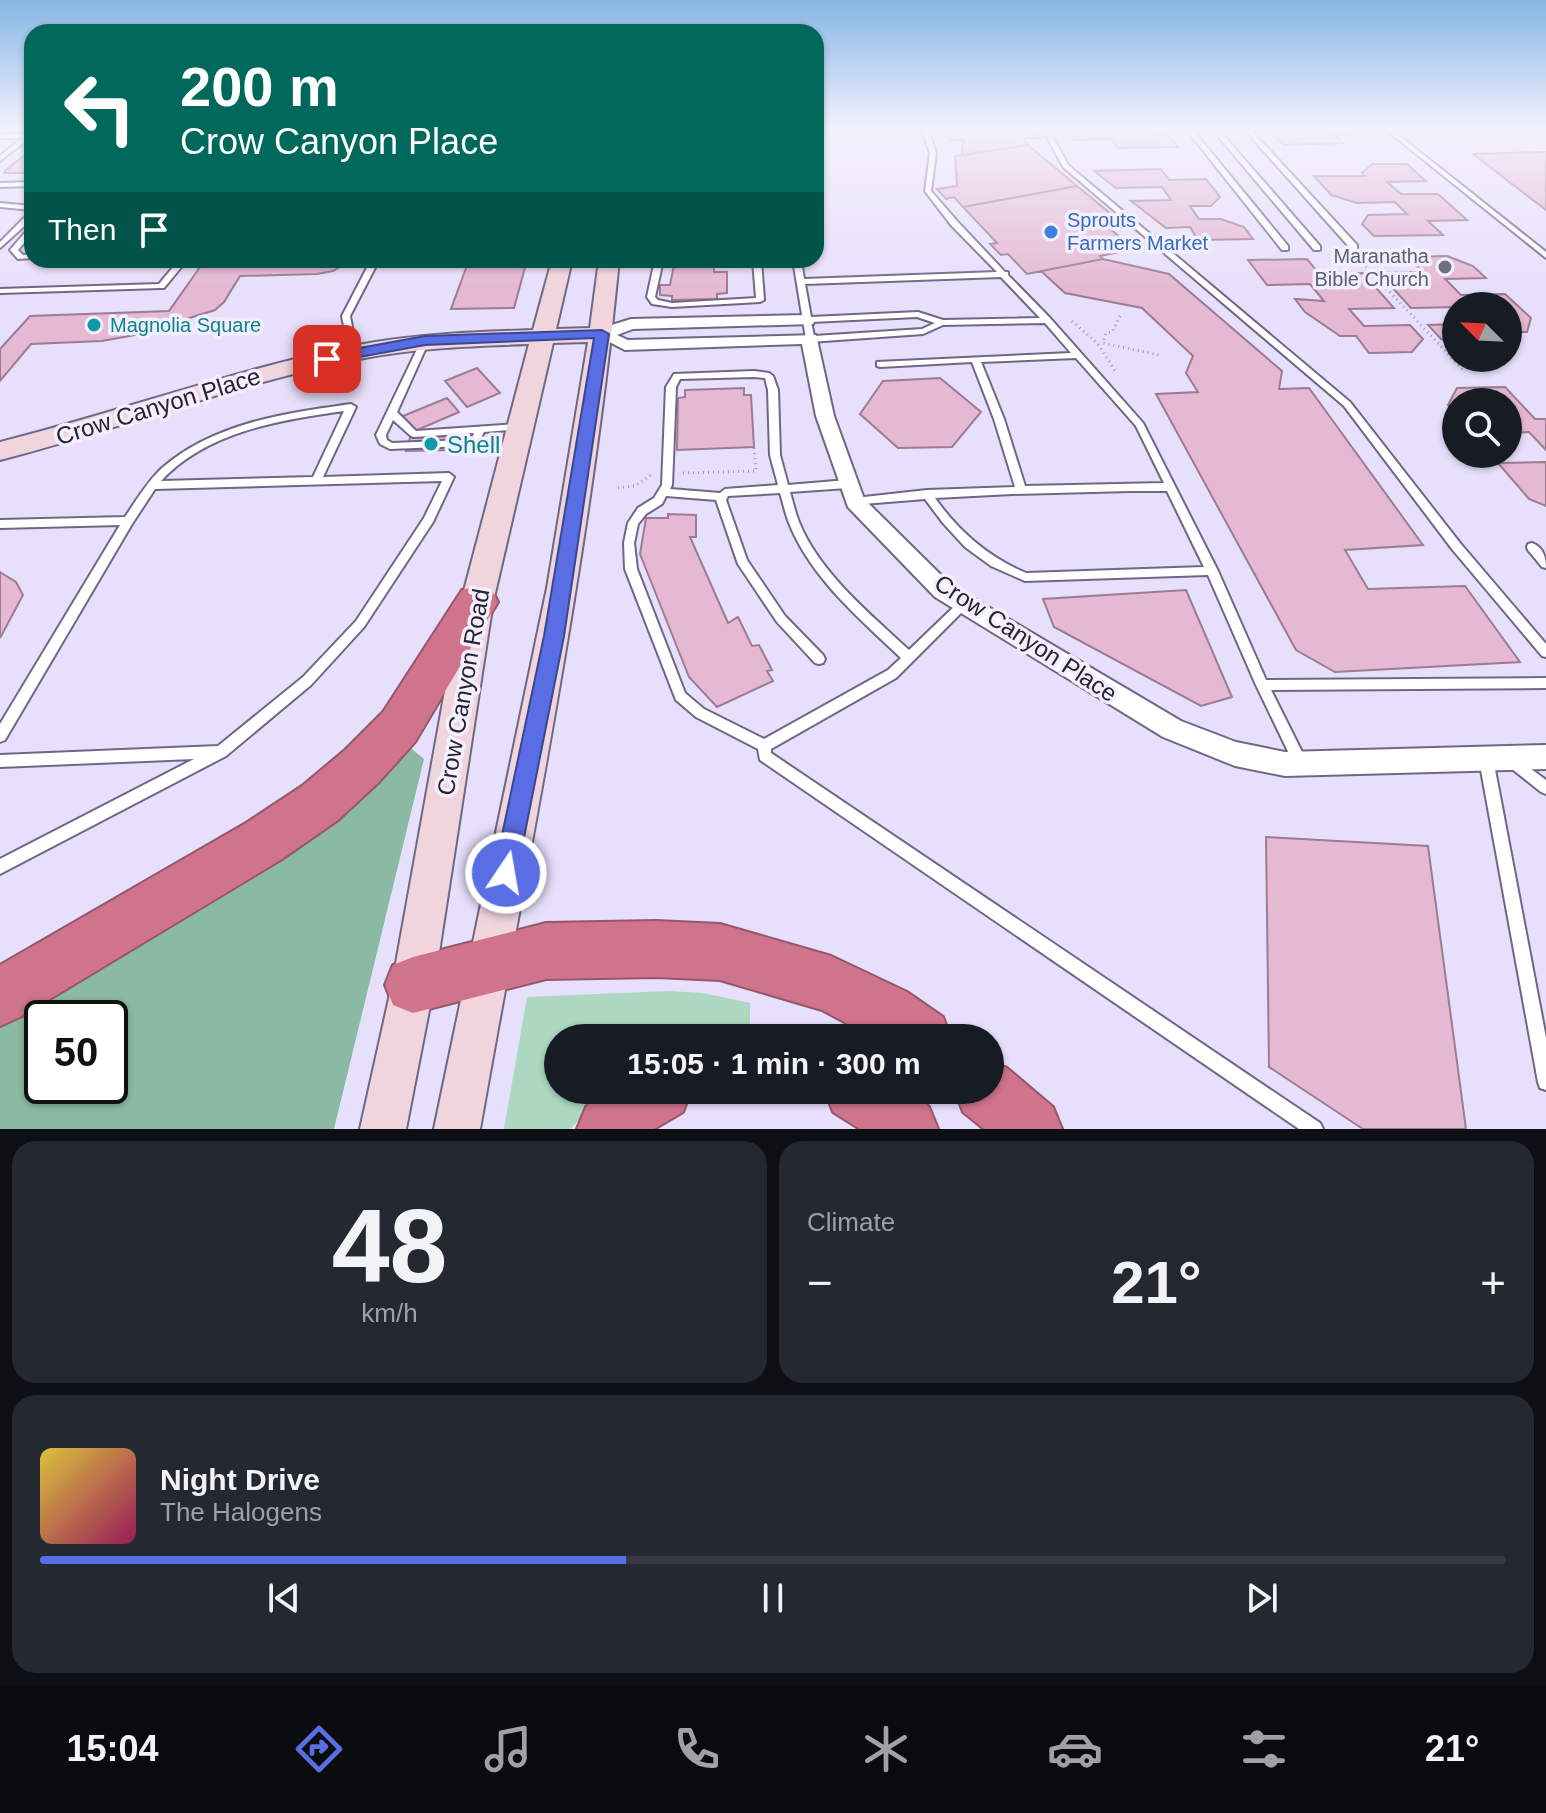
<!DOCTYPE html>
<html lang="en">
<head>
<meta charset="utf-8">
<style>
	:root { --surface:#171b24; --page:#242831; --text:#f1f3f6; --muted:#9ea1a6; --line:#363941; --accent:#596de4 }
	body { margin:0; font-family:Arial,sans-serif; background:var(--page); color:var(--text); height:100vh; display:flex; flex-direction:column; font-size:30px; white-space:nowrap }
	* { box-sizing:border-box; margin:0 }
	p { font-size:26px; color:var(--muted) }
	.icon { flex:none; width:44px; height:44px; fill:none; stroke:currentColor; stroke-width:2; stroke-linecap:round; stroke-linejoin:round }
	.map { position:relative; height:1129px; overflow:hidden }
	.panel { display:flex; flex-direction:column; gap:12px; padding:12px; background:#0d0f14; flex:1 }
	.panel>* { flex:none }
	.banner { position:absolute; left:24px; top:24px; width:800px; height:244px; border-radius:24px; box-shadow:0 2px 6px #0004; background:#00695c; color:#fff; overflow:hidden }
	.needle { width:52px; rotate:294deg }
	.fabs { position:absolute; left:1442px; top:292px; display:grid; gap:16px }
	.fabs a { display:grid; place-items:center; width:80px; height:80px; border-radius:50%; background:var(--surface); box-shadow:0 2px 6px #0004; font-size:40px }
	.speed { position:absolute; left:24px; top:1000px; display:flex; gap:16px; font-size:40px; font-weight:700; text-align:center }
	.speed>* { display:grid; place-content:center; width:104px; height:104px; border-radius:50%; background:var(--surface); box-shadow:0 2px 6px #0004; line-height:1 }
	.speed .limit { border:4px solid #111; border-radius:12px; background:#fff; color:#111 }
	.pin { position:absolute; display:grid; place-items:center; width:68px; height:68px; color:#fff; margin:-34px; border-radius:16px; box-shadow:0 4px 12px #0006 }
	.me { position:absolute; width:88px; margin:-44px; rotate:12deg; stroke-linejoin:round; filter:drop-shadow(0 0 6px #0008) }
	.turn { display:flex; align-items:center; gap:28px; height:168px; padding:0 24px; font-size:36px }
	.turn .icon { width:104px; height:104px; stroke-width:2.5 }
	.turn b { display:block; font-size:56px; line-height:68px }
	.then { display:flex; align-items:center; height:76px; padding:0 24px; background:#0003; gap:16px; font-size:30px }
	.big { font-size:60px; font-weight:700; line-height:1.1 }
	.panel .widget { flex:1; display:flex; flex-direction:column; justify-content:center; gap:12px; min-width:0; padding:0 28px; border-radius:24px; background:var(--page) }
	.panel .dial { align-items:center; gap:0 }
	.dial b { font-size:104px; line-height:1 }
	.song { display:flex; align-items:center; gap:24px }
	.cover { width:96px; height:96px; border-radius:12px; background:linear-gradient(135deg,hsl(50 70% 55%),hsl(330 70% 35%)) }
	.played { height:8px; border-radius:4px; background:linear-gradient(90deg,var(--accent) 40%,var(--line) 40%) }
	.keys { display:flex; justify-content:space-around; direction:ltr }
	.heat { display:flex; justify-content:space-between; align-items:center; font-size:44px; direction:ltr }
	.panel .tiles { flex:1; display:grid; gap:12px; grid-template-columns:1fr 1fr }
	.widget:last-child { grid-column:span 2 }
	.trip { position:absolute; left:544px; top:1024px; width:460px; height:80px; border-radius:40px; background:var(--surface); box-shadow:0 2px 6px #0004; font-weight:700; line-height:80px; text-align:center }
	.tab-bar { display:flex; height:128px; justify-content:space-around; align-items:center; background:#090b0e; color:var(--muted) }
	.tab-bar .icon { width:56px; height:56px }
	.tab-bar .active { color:var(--accent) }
	.tab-bar b { font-size:36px; color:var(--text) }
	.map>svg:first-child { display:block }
</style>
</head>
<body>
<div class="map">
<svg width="1546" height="1129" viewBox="0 0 1546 1129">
	<rect width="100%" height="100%" fill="#e7e0fc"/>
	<path fill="#acd7c1" d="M669,991L703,993L750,1003V1033L725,1038H558V1090H610L570,1129H504L527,997Z"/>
	<path fill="#8abaa3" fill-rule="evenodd" d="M402,741L424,759L334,1129H0V1022ZM42,1018H110V1086H42Z"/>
	<path fill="#e5b9d4" stroke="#9c7c90" stroke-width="2" d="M946,129H1035L1040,138H1024L1028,145L962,155L963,140H950Z
		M1068,129L1153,132L1172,139L1178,147L1118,148L1112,139L1074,140Z
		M1281,129H1368L1374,133L1333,134L1343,143L1284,145L1275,136Z
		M1028,145L1077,186L963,207L954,197L946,199L937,189L957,186L955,156Z
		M32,149V173H4L6,170Z
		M1546,152V210L1473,154Z
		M1372,164H1407L1426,181L1387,182L1401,194H1438L1467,220L1428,221L1443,235L1374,236L1362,224L1368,215L1407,214L1395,202L1357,203L1331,195L1314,176H1365L1362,173Z
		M1161,169L1169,180L1206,179L1220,197L1211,206H1190L1199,219H1221L1244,227L1253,239L1198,240L1190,227L1166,228L1131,201L1171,200L1162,187L1116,188L1094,171Z
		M1077,186L1116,218L1101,221L1134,249L1100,256L1103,259L1027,274L1008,254L1001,255L990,244L997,243L963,207Z
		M1447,256L1473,266L1486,278L1445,279L1461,295L1505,294L1531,318L1527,332H1508V306L1411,308L1379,273L1423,272L1408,257Z
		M1103,259L1169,274L1282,371L1279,389L1309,388L1423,545L1345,550L1368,589L1465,586L1520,662L1335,672L1296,650L1156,394L1198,392L1186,373L1193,356L1142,308L1065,293L1041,271Z
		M1307,259L1320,275L1363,273L1394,308L1349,309L1364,326L1410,325L1423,339L1412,352L1369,353L1356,336H1340L1305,312L1295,299L1324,301L1310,284L1267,285L1248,260Z
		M205,260H351L333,271L317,274L240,276L224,302L215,310L135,335L102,341L31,344L0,381V349L30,316L169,311Z
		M469,260H527L514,308L451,309Z
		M714,264V272H727V293L717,294V299L672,300V296L660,295V285H670L674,265Z
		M1456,324V344L1441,339L1428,325Z
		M477,368L500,393L467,407L445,381Z
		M940,378L981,412L952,447L898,448L860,414L883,381Z
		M1505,387L1535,419H1546V450L1529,432L1508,433V402H1456V414L1448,405L1457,388Z
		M744,388V395H751L754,447L677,450L678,398L685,397V390Z
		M447,398L459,412L415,431L403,416Z
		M456,436L452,450L406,451L410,438Z
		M1546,462V506L1529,499L1498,463Z
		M668,514L696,515V537H690L728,623L738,617L752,646L759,645L772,670L767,671L773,681L717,707L689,677L640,554L646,518H668Z
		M0,572L16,582L23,595L0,638Z
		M1186,590L1232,697L1201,706L1054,627L1043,599Z
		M1266,837L1428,846L1466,1129H1363L1269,1067Z"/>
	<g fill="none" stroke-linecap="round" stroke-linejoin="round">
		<defs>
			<path id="lane" d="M922,129H928L936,153L931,191L957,221L1005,272H1008V275L1050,318L1143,423L1218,571L1266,680L1546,678V688L1271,690L1308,764L1306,768L1301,770L1296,768L1256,685L1208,575L1025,581L991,566L965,547L943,523L925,499L851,505L850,502L855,498L927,490L1015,487L994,419L972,362L880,367L877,366V362L1071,353L1045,323L943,325L923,334L810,342L806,339L793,260H801L804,279L997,272L951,225L925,191L930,153ZM1001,277L1040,318L943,320L918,312L811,317L805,284ZM917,317L935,323L922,329L814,336L811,322ZM1076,358L1136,426L1164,483L1025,486L1004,419L981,362ZM1130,491H1167L1204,567L1026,573C988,557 959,532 935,498L1012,494Z
				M1043,129H1049L1068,165L1350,402L1460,543L1546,644V657L1542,656L1452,549L1344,406L1063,167Z
				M1186,129H1192L1288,246V250H1282Z
				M1212,129H1218L1320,246V250H1314Z
				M1244,129H1250L1357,245V249H1351Z
				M1385,129H1391L1546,252V258Z
				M32,131V136L0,161V156L22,138H0V134H27Z
				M32,182V186L0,187V183Z
				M0,203L32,206V210L0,207Z
				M29,213H32V219L0,248V242Z
				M29,228H32V234L18,250L23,255L32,254V258L18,259L10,250Z
				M179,260H187L164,288H161L0,293V289L159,284Z
				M371,260H379L350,316L357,353L353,356L349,353L342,316Z
				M655,260H663L655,297L658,300L672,303L756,298L753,260H761L764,300L760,302L672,307L652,304L647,297Z
				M425,338L429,341L397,412L416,431L519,424L524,427L522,429L484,432L480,440L466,446L390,449L380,444L376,435L421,341ZM393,420L411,436L414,437L474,433L473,436L465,440L392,443L387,440L386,435Z
				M754,371L769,373L773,376L778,390L780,455L788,485L847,480L852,484L847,488L790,492C793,502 795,512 799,522C819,572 870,614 909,650L960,601H968L970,604L896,678L771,749V753L1320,1123L1323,1129H1299L760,760L758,749L696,717L676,700L625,569L624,543L628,523L638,508L654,498L662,485L666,387L674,374ZM754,377L765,378L768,390L770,455L778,485L725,489L720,493L670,489L672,485L676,387L680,379ZM780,493C783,502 785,513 789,523C811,578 859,618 901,658L888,670L764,739L704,709L685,693L637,569L634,543L638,524L646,514L662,504L666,496L716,500L738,564L777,622L815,663L819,664L823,663L825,659L823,655L785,616L747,560L726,500L728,496Z
				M351,404L356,407L323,477L449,473L454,477L433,522L364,627L311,685L226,756L0,874V859L194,759L0,767V755L218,746L303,677L356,621L424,518L442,481L155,489L132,524L5,740L0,742V724L120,525L0,528V520L125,517C136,501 147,482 162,468C214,423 285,413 351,404ZM344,411L313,477L161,481C207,431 281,420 344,411Z
				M1532,543C1543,547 1546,557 1546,568L1542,567L1528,550L1527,547L1528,544Z
				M1486,753L1491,755L1493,759L1546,1038V1090L1540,1088L1538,1082L1479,759L1481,755Z
				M1512,755L1546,780V794L1541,792L1507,765L1505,761L1507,757Z"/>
			<path id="street" d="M807,315L815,320L813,324L633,329L617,335L628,340L816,335L834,416L864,499L951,585L1181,721L1236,742L1285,752L1546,745V769L1285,776L1235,766L1163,737L935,597L848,507L816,416L802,344L625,350L594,334L596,330L631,319Z"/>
			<path id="secondary" d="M0,129H9L0,135Z
				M552,260H572L556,329L590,328L599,260H619C591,551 531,840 480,1129H434L547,588L588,342L553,343L493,602L434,985L406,1129H360L392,985L461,602L529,344C472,346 415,348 359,359C237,383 120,429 0,460V442C120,412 236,369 358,345C415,334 474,332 533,330Z"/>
			<path id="highway" d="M477,586L492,590L498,602L415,742L379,782L338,820L282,859L20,1017L0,1026V965L246,823L302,786L345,750L383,712L462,590Z
				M656,921L720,924L831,956L907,992L943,1017L951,1038H874L822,1010L720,980L656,977L546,979L413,1013L393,1005L385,985L393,965L413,957L546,923Z
				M990,1062L1007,1068L1053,1107L1062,1129H984L963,1112L955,1090H990Z
				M603,1090H691L683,1112L654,1129H577L586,1107Z
				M825,1090H911L929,1107L938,1129H860L833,1112Z"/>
		</defs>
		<use href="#lane" stroke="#706785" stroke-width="4"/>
		<use href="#street" stroke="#706785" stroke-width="4"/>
		<use href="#secondary" stroke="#706785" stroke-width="4"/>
		<use href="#highway" stroke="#95576c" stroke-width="4"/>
		<path stroke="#9e99af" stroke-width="3" stroke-dasharray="1 4" stroke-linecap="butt" d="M1359,259L1464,371
			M1120,316L1112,332L1106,333L1103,343L1159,355
			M1072,321L1098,344L1115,371
			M683,473L756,471L754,448
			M618,488L635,486L651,475"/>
		<use href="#lane" fill="#fff" fill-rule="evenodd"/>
		<use href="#street" fill="#fff" fill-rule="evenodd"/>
		<use href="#secondary" fill="#f1d5dc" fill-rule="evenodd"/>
		<use href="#highway" fill="#d0738c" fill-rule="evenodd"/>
	</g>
	<linearGradient id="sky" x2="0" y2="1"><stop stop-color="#86b6e2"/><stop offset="0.45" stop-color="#f4f1fe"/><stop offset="1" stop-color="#f4f1fe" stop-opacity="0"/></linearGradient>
	<rect width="1546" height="287" fill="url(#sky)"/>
	<path fill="#596de4" stroke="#3a4794" stroke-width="2" d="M602,330L609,334L564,636L517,873L514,881L506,885L497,881L494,873L544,636L594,338L425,345L327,363L320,359L327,354L425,336Z"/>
	<circle fill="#3f7fe0" stroke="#f3effe" stroke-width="3" cx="1051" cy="232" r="8"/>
	<circle fill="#6b7280" stroke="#f3effe" stroke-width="3" cx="1445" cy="267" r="8"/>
	<g fill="#0f9aa8" stroke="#f3effe" stroke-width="3">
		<circle cx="94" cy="325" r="8"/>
		<circle cx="431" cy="444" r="8"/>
	</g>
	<g text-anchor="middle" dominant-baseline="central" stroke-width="7" stroke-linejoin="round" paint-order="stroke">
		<g font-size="20" fill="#366cbe" stroke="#f3effe" text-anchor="start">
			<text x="1067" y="220">Sprouts<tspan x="1067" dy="23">Farmers Market</tspan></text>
		</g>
		<g font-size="20" fill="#5b616d" stroke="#f3effe" text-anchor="end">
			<text x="1429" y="256">Maranatha<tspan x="1429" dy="23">Bible Church</tspan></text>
		</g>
		<g font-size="20" fill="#0d838f" stroke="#f3effe" text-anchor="start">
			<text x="110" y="325">Magnolia Square</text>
		</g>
		<g font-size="24" fill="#272330" stroke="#f3effe">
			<text transform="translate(158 406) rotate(-17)">Crow Canyon Place</text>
			<text transform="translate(1026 638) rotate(33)">Crow Canyon Place</text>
			<text transform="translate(463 692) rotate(-80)">Crow Canyon Road</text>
		</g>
		<g font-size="24" fill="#0d838f" stroke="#f3effe" text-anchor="start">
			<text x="447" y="444">Shell</text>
		</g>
	</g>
</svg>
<div class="fabs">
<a><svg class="needle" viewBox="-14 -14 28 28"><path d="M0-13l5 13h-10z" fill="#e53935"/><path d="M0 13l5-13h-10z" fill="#9ea1a6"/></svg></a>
<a><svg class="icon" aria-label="search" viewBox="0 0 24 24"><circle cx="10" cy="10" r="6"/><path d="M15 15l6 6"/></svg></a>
</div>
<div class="speed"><div class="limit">50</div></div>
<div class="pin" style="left:327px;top:359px;background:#d93025"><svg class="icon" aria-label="arrive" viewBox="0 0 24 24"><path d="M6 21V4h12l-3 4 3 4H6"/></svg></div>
<svg class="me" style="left:506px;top:873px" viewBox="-20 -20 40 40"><circle r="17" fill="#596de4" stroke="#fff" stroke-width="3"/><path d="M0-11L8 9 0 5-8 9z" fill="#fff"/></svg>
<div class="trip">15:05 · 1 min · 300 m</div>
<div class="banner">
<div class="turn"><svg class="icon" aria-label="left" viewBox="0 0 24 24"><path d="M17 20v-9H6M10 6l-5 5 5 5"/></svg><div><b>200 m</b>Crow Canyon Place</div></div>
<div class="then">Then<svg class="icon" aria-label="arrive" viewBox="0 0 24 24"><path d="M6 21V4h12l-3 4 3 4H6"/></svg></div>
</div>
</div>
<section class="panel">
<div class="tiles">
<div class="widget dial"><b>48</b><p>km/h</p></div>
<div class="widget"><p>Climate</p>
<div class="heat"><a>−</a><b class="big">21°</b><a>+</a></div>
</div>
<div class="widget">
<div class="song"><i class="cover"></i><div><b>Night Drive</b><p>The Halogens</p></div></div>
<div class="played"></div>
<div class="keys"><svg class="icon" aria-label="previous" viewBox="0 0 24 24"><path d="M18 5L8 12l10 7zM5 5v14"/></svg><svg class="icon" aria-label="pause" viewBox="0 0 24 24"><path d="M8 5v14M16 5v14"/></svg><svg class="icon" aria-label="next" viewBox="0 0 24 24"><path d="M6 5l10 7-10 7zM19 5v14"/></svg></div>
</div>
</div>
</section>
<nav class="tab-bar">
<b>15:04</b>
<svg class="icon active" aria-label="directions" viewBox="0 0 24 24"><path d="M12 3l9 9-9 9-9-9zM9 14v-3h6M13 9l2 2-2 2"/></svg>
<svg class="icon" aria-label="music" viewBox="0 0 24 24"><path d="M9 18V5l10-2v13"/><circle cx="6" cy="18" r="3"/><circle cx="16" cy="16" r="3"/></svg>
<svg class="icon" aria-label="phone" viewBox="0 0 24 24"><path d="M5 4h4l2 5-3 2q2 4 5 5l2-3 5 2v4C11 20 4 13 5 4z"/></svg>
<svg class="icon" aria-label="climate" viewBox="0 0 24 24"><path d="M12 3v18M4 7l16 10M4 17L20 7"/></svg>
<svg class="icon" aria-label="car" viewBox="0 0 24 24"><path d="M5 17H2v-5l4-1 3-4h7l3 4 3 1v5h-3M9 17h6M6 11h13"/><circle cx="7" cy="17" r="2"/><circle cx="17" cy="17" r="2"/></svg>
<svg class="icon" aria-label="filters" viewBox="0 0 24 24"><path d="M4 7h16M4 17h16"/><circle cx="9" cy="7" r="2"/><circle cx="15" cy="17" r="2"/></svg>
<b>21°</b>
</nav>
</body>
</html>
